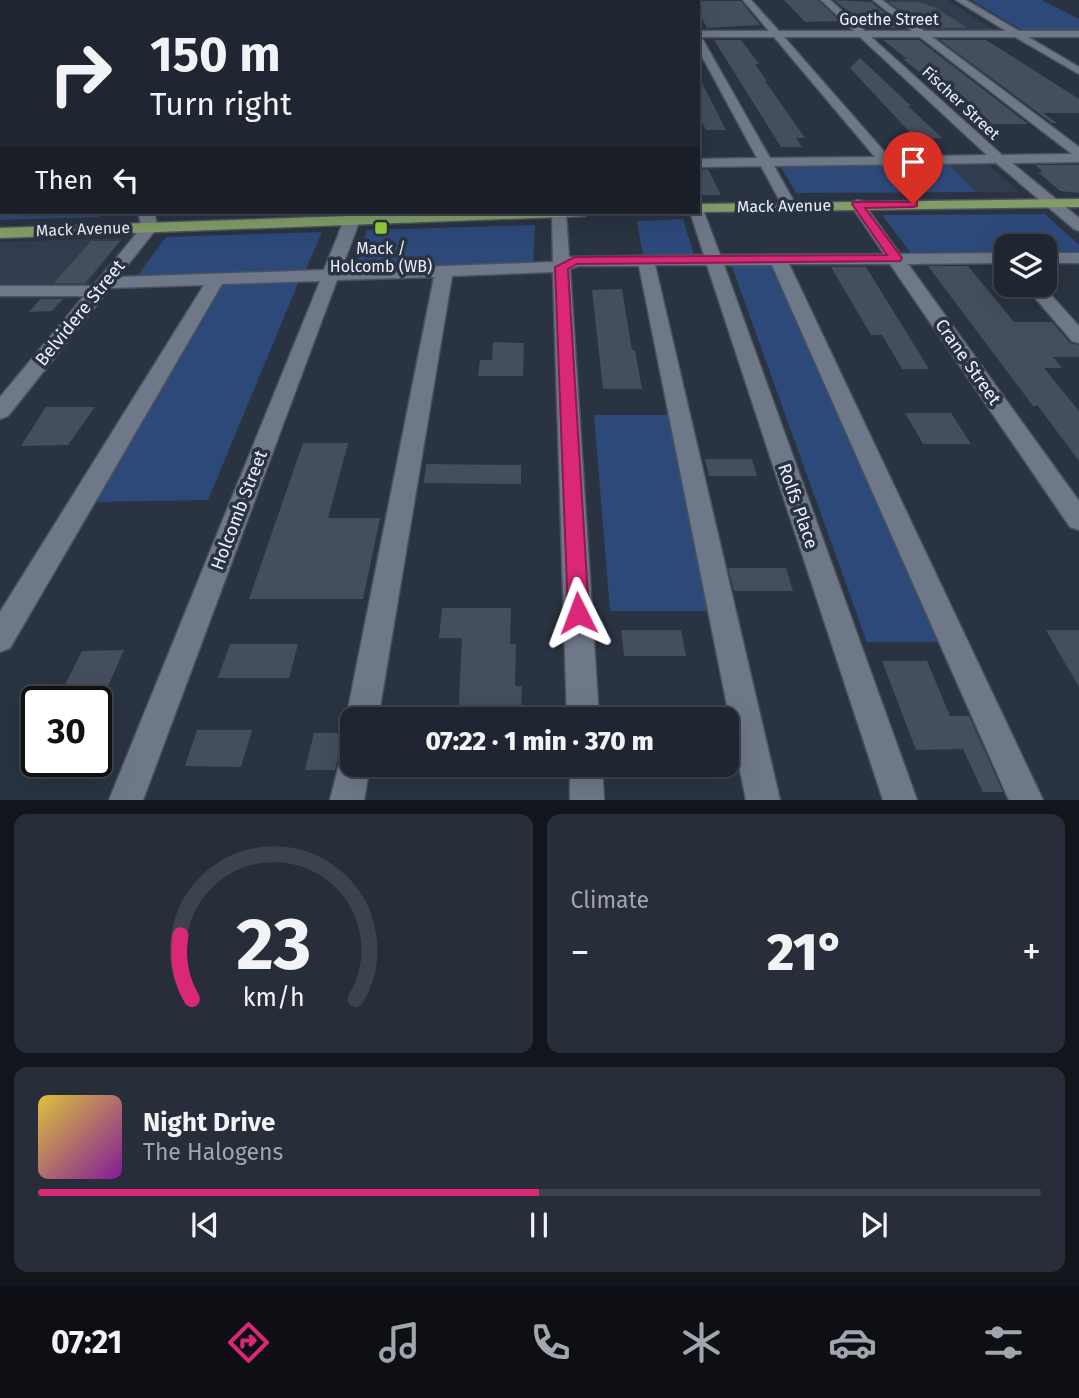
<!DOCTYPE html>
<html lang="en">
<head>
<meta charset="utf-8">
<style>
	:root { --surface:#202631; --page:#282e39; --text:#f1f3f6; --muted:#a2a5ab; --line:#3d434d; --accent:#db2777 }
	body { margin:0; font-family:"Fira Sans",sans-serif; background:var(--page); color:var(--text); height:100vh; display:flex; flex-direction:column; font-size:26px; white-space:nowrap }
	* { box-sizing:border-box; margin:0 }
	p { font-size:23px; color:var(--muted) }
	.icon { flex:none; width:38px; height:38px; fill:none; stroke:currentColor; stroke-width:2; stroke-linecap:round; stroke-linejoin:round }
	.map { position:relative; height:800px; overflow:hidden }
	.side { display:flex; flex-direction:column; gap:14px; padding:14px; background:#12151b; flex:1 }
	.side>* { flex:none }
	.guide { position:absolute; left:0px; top:0px; width:700px; height:214px; box-shadow:0 7px 28px #0002,0 0 0 2px var(--line); background:#202631; color:var(--text); overflow:hidden }
	.buttons { position:absolute; left:994px; top:234px; display:grid; gap:14px }
	.buttons a { display:grid; place-items:center; width:63px; height:63px; border-radius:14px; background:var(--surface); box-shadow:0 7px 28px #0002,0 0 0 2px var(--line); font-size:35px }
	.speed { position:absolute; left:21px; top:686px; display:flex; gap:14px; font-size:35px; font-weight:700; text-align:center }
	.speed>* { display:grid; place-content:center; width:91px; height:91px; border-radius:50%; background:var(--surface); box-shadow:0 7px 28px #0002,0 0 0 2px var(--line); line-height:1 }
	.speed .limit { border:4px solid #111; border-radius:10px; background:#fff; color:#111 }
	.pin { position:absolute; display:grid; place-items:center; width:60px; height:60px; color:#fff; margin:-72px -30px; border-radius:50% 50% 50% 0; rotate:-45deg; box-shadow:0 0 7px #0007 }
	.pin .icon { rotate:45deg }
	.me { position:absolute; width:77px; margin:-38px; rotate:357deg; stroke-linejoin:round; filter:drop-shadow(0 0 5px #0008) }
	.turn { display:flex; align-items:center; gap:24px; height:147px; padding:0 35px; font-size:32px }
	.turn .icon { width:91px; height:91px; stroke-width:2.5 }
	.turn b { display:block; font-size:49px; line-height:60px }
	.then { display:flex; align-items:center; height:66px; padding:0 35px; background:#0003; gap:14px; font-size:26px }
	.big { font-size:52px; font-weight:800; line-height:1.1 }
	.side .widget { flex:1; display:flex; flex-direction:column; justify-content:center; gap:10px; min-width:0; padding:0 24px; border-radius:14px; background:var(--page) }
	.side .dial { align-items:center; gap:0 }
	.dial svg { height:182px; overflow:visible; fill:none; stroke:var(--line); stroke-width:7; stroke-linecap:round; text-anchor:middle }
	.dial text { fill:var(--text); stroke:none }
	.song { display:flex; align-items:center; gap:21px }
	.cover { width:84px; height:84px; border-radius:10px; background:linear-gradient(135deg,hsl(50 70% 55%),hsl(290 70% 35%)) }
	.played { height:7px; border-radius:4px; background:linear-gradient(90deg,var(--accent) 50%,var(--line) 50%) }
	.keys { display:flex; justify-content:space-around; direction:ltr }
	.heat { display:flex; justify-content:space-between; align-items:center; font-size:38px; direction:ltr }
	.side .tiles { flex:1; display:grid; gap:14px; grid-template-columns:1fr 1fr }
	.widget:last-child { grid-column:span 2 }
	.trip { position:absolute; left:340px; top:707px; width:399px; height:70px; border-radius:14px; background:var(--surface); box-shadow:0 7px 28px #0002,0 0 0 2px var(--line); font-weight:800; line-height:70px; text-align:center }
	.menu { display:flex; height:112px; justify-content:space-around; align-items:center; background:#0d0f14; color:var(--muted) }
	.menu .icon { width:49px; height:49px }
	.menu .current { color:var(--accent) }
	.menu b { font-size:32px; color:var(--text) }
	.map>svg:first-child { display:block }
</style>
</head>
<body>
<div class="map">
<svg width="1079" height="800" viewBox="0 0 1079 800">
	<rect width="100%" height="100%" fill="#2a3341"/>
	<path fill="#313c4f" d="M880,0H947L996,31H921Z
		M946,161H985L1019,192H976Z
		M123,238L85,286L0,288V242Z"/>
	<path fill="#2d497a" d="M971,0H1041L1079,19V31H1023Z
		M946,161L976,192L796,193L778,162Z
		M0,184L2,212H103L99,217L0,220Z
		M1045,214L1079,245V255H1045V247H1006V255L913,256L882,215Z
		M683,219L694,255L643,256L637,221Z
		M535,225L533,264L354,268L367,230Z
		M322,232L305,272L136,278L166,237Z
		M731,264H773L939,642H867Z
		M299,281L208,500L88,502L223,283Z
		M594,415H670L709,611H610Z"/>
	<path fill="#454e5d" d="M784,0H818L840,21L805,22Z
		M834,0L871,2L904,28H870Z
		M692,1H741L760,25L707,28L698,12V2Z
		M889,2H920L936,8L968,28H925Z
		M714,40H741L759,64H755L767,81H765L805,138H796L802,147H781Z
		M883,40H919L1028,124H985L903,59H907Z
		M940,40H986L1079,99V113H1043L1057,123H1052Z
		M860,58L911,106H908L942,138L916,139L850,68Z
		M698,75L726,130H706L702,122L698,115Z
		M1035,165H1079V193L1060,191L1038,172H1043Z
		M708,169L721,195H698V170Z
		M91,241H120L85,283H54Z
		M928,266H968L1014,322H1052L1070,343L1079,345V357H1053L1062,368H1044L1079,411V461L1038,406H1033Z
		M831,267H866L929,369H902L882,335H871Z
		M622,289L632,350H635L642,389H603L592,290Z
		M40,299H63L52,311L29,312Z
		M493,342L524,343L523,376H478L480,360H492Z
		M46,407H95L68,445L21,446Z
		M905,413H951L971,444H923Z
		M303,443H348L328,518H380L363,599H249Z
		M705,459H752L757,476H709Z
		M426,464L521,465V484L424,483Z
		M728,568H786L793,591H734Z
		M442,608H511L510,644H516L515,686H522L521,719H458L462,638H439Z
		M621,630H681L686,656H624Z
		M1046,630H1079V687Z
		M230,644H298L289,678H218Z
		M124,650L108,686L64,687L82,651Z
		M882,661H927L950,716H969L1003,792H983L963,749L916,750Z
		M197,730H252L241,767L185,766Z
		M314,733H343L335,770H305Z"/>
	<g fill="none" stroke-linecap="round" stroke-linejoin="round">
		<defs>
			<path id="minor" d="M0,0H7L0,4Z
				M147,0H157L146,2Z
				M210,0H219L209,2Z
				M267,0H275L266,2Z
				M323,0H332L322,2Z
				M380,0H388L379,2Z
				M438,0H446V2H438Z
				M488,0H496V2H488Z
				M618,0H626V2H618Z
				M673,0H681L682,2H674Z
				M743,0H751L779,31H854L821,0H830L865,31H912L873,0H882L924,31H1006L956,0H966L1019,31H1079V37H1028L1079,67V74L1015,37H932L1079,147V162L1012,163L1079,218V231L1074,229L996,163L774,166L796,205L789,209L782,205L761,166L698,167V159L757,158L698,49V37L703,40L770,158L875,157L774,37H698V31H769ZM784,37H860L987,155L889,157ZM871,37H920L1072,154L1002,155Z
				M0,25H2V31H0Z
				M0,44H2V50H0Z
				M0,64H2V70H0Z
				M0,97H2L0,105Z
				M0,143H2V151H0Z
				M0,165H2L0,174Z
				M857,200L862,201L900,254L1006,253V263L908,264L1079,501V530L1070,527L890,264H789L1043,800H1009L772,265H724L917,800H883L707,265H655L780,800H746L639,266H578L570,269L599,719H567L553,272L452,276L378,719H352V730L346,719L434,277L337,280L143,800H109L320,281L222,284L10,648L0,652V612L204,285L110,288L8,416L0,419V397L84,296H0V286H93L142,227L139,217L143,212H158L155,217L158,227L118,277L324,270L344,220L352,215L360,220L341,270L553,262L552,212L566,213L569,257L704,255L690,212H698V208L704,212L720,255L884,254L850,204Z
				M1045,253H1079V263H1045Z
				M1024,285H1042L1079,326V343L1072,341Z
				M352,750V765H370L364,800H330L342,753Z
				M570,765H602L604,800H570Z"/>
			<path id="major" d="M1079,199V207L698,212H695H698V204Z
				M466,212H592L585,216L0,238V228Z"/>
		</defs>
		<use href="#minor" stroke="#4b525e" stroke-width="3"/>
		<use href="#major" stroke="#4b525e" stroke-width="3"/>
		<use href="#minor" fill="#6e7888" fill-rule="evenodd"/>
		<use href="#major" fill="#829d68" fill-rule="evenodd"/>
	</g>
	<path fill="#db2777" stroke="#8e194d" stroke-width="2" d="M853,202H917V206L913,207L865,208L902,258L900,261L577,264L568,269L589,613L586,620L578,623L571,620L568,613L555,267L575,257L887,255L852,204Z"/>
	<rect fill="#97cc38" stroke="#2a3341" stroke-width="2.5" x="374" y="221" width="14" height="14" rx="3.5"/>
	<g text-anchor="middle" dominant-baseline="central" stroke-width="7" stroke-linejoin="round" paint-order="stroke">
		<g font-size="16" fill="#eaf0f9" stroke="#2a3341">
			<text x="889" y="19">Goethe Street</text>
			<text transform="translate(961 103) rotate(43)">Fischer Street</text>
			<text transform="translate(784 206) rotate(-1)">Mack Avenue</text>
			<text transform="translate(83 229) rotate(-2)">Mack Avenue</text>
		</g>
		<g font-size="16" fill="#eaf0f9" stroke="#2a3341">
			<text x="381" y="248">Mack /<tspan x="381" dy="18">Holcomb (WB)</tspan></text>
		</g>
		<g font-size="18" fill="#eaf0f9" stroke="#2a3341">
			<text transform="translate(80 313) rotate(-51)">Belvidere Street</text>
			<text transform="translate(968 362) rotate(55)">Crane Street</text>
			<text transform="translate(798 506) rotate(71)">Rolfs Place</text>
			<text transform="translate(239 510) rotate(-69)">Holcomb Street</text>
		</g>
	</g>
</svg>
<div class="buttons">
<a><svg class="icon" aria-label="layers" viewBox="0 0 24 24"><path d="M12 4l9 5-9 5-9-5zM3 14l9 5 9-5"/></svg></a>
</div>
<div class="speed"><div class="limit">30</div></div>
<div class="pin" style="left:913px;top:204px;background:#d93025"><svg class="icon" aria-label="arrive" viewBox="0 0 24 24"><path d="M6 21V4h12l-3 4 3 4H6"/></svg></div>
<svg class="me" style="left:578px;top:613px" viewBox="-20 -20 40 40"><path d="M0-17L14 15 0 8-14 15z" fill="#db2777" stroke="#fff" stroke-width="4"/></svg>
<div class="trip">07:22 · 1 min · 370 m</div>
<div class="guide">
<div class="turn"><svg class="icon" aria-label="right" viewBox="0 0 24 24"><path d="M7 20v-9h11M14 6l5 5-5 5"/></svg><div><b>150 m</b>Turn right</div></div>
<div class="then">Then<svg class="icon" aria-label="left" viewBox="0 0 24 24"><path d="M17 20v-9H6M10 6l-5 5 5 5"/></svg></div>
</div>
</div>
<section class="side">
<div class="tiles">
<div class="widget dial"><svg viewBox="0 0 100 80">
<path d="M14 69A42 42 0 1 1 86 69"/>
<path d="M14 69A42 42 0 0 1 9 41" stroke="#db2777"/>
<text x="50" y="56" font-size="32" font-weight="700">23</text>
<text x="50" y="72" font-size="11">km/h</text>
</svg></div>
<div class="widget"><p>Climate</p>
<div class="heat"><a>−</a><b class="big">21°</b><a>+</a></div>
</div>
<div class="widget">
<div class="song"><i class="cover"></i><div><b>Night Drive</b><p>The Halogens</p></div></div>
<div class="played"></div>
<div class="keys"><svg class="icon" aria-label="previous" viewBox="0 0 24 24"><path d="M18 5L8 12l10 7zM5 5v14"/></svg><svg class="icon" aria-label="pause" viewBox="0 0 24 24"><path d="M8 5v14M16 5v14"/></svg><svg class="icon" aria-label="next" viewBox="0 0 24 24"><path d="M6 5l10 7-10 7zM19 5v14"/></svg></div>
</div>
</div>
</section>
<nav class="menu">
<b>07:21</b>
<svg class="icon current" aria-label="directions" viewBox="0 0 24 24"><path d="M12 3l9 9-9 9-9-9zM9 14v-3h6M13 9l2 2-2 2"/></svg>
<svg class="icon" aria-label="music" viewBox="0 0 24 24"><path d="M9 18V5l10-2v13"/><circle cx="6" cy="18" r="3"/><circle cx="16" cy="16" r="3"/></svg>
<svg class="icon" aria-label="phone" viewBox="0 0 24 24"><path d="M5 4h4l2 5-3 2q2 4 5 5l2-3 5 2v4C11 20 4 13 5 4z"/></svg>
<svg class="icon" aria-label="climate" viewBox="0 0 24 24"><path d="M12 3v18M4 7l16 10M4 17L20 7"/></svg>
<svg class="icon" aria-label="car" viewBox="0 0 24 24"><path d="M5 17H2v-5l4-1 3-4h7l3 4 3 1v5h-3M9 17h6M6 11h13"/><circle cx="7" cy="17" r="2"/><circle cx="17" cy="17" r="2"/></svg>
<svg class="icon" aria-label="filters" viewBox="0 0 24 24"><path d="M4 7h16M4 17h16"/><circle cx="9" cy="7" r="2"/><circle cx="15" cy="17" r="2"/></svg>
</nav>
</body>
</html>
